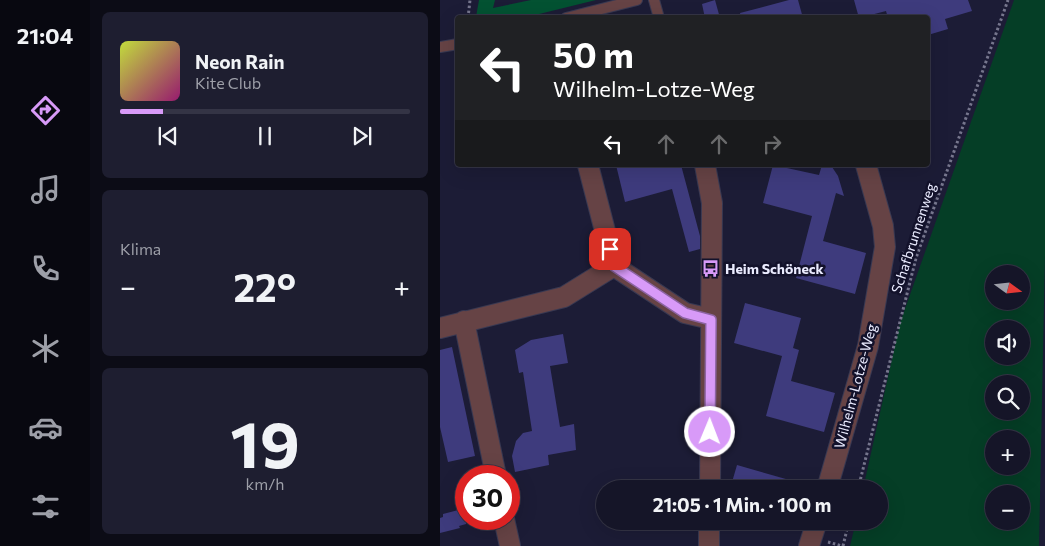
<!DOCTYPE html>
<html lang="de">
<head>
<meta charset="utf-8">
<style>
	:root { --surface:#151528; --page:#1e1e30; --text:#f1f3f6; --muted:#9d9fa8; --line:#343445; --accent:#d89af8 }
	body { margin:0; font-family:Commissioner,sans-serif; background:var(--page); color:var(--text); height:100vh; display:flex; flex-direction:column; font-size:19px; white-space:nowrap }
	* { box-sizing:border-box; margin:0 }
	p { font-size:16px; color:var(--muted) }
	.icon { flex:none; width:28px; height:28px; fill:none; stroke:currentColor; stroke-width:2; stroke-linecap:round; stroke-linejoin:round }
	.map { position:relative; flex:1; overflow:hidden }
	.side { display:flex; flex-direction:column; gap:12px; padding:12px; background:#0c0c16; width:350px }
	.side>* { flex:none }
	.hud { position:absolute; left:15px; top:15px; width:475px; height:152px; border-radius:5px; box-shadow:0 5px 20px #0002,0 0 0 1px var(--line); background:#202124; color:#fff; overflow:hidden }
	.needle { width:32px; rotate:105deg }
	.controls { position:absolute; left:545px; top:265px; display:grid; gap:10px }
	.controls a { display:grid; place-items:center; width:45px; height:45px; border-radius:50%; background:var(--surface); box-shadow:0 5px 20px #0002,0 0 0 1px var(--line); font-size:25px }
	.speed { position:absolute; left:15px; top:465px; display:flex; gap:10px; font-size:25px; font-weight:700; text-align:center }
	.speed>* { display:grid; place-content:center; width:65px; height:65px; border-radius:50%; background:var(--surface); box-shadow:0 5px 20px #0002,0 0 0 1px var(--line); line-height:1 }
	.speed .limit { border:8px solid #d22; background:#fff; color:#111 }
	.pin { position:absolute; display:grid; place-items:center; width:42px; height:42px; color:#fff; margin:-21px; border-radius:10px; box-shadow:0 2px 8px #0006 }
	.me { position:absolute; width:55px; margin:-28px; rotate:1deg; stroke-linejoin:round; filter:drop-shadow(0 0 4px #0008) }
	.turn { display:flex; align-items:center; gap:18px; height:105px; padding:0 15px; font-size:22px }
	.turn .icon { width:65px; height:65px; stroke-width:2.5 }
	.turn b { display:block; font-size:35px; line-height:42px }
	.lanes { display:flex; align-items:center; height:48px; padding:0 15px; background:#0003; justify-content:center; gap:25px; direction:ltr }
	.lanes .off { opacity:.35 }
	.big { font-size:38px; font-weight:700; line-height:1.1 }
	.side .widget { flex:1; display:flex; flex-direction:column; justify-content:center; gap:8px; min-width:0; padding:0 18px; border-radius:8px; background:var(--page) }
	.side .dial { align-items:center; gap:0 }
	.dial b { font-size:65px; line-height:1 }
	.song { display:flex; align-items:center; gap:15px }
	.cover { width:60px; height:60px; border-radius:8px; background:linear-gradient(135deg,hsl(70 70% 55%),hsl(320 70% 35%)) }
	.played { height:5px; border-radius:2px; background:linear-gradient(90deg,var(--accent) 15%,var(--line) 15%) }
	.keys { display:flex; justify-content:space-around; direction:ltr }
	.heat { display:flex; justify-content:space-between; align-items:center; font-size:28px; direction:ltr }
	.trip { position:absolute; left:156px; top:480px; width:292px; height:50px; border-radius:25px; background:var(--surface); box-shadow:0 5px 20px #0002,0 0 0 1px var(--line); font-weight:700; line-height:50px; text-align:center }
	main { display:flex; flex:1; min-height:0 }
	.tab-bar { display:flex; flex-direction:column; width:90px; justify-content:space-around; align-items:center; background:#080810; color:var(--muted) }
	.tab-bar .icon { width:35px; height:35px }
	.tab-bar .selected { color:var(--accent) }
	.tab-bar b { font-size:22px; color:var(--text) }
	.map>svg:first-child { display:block }
</style>
</head>
<body>
<main>
<nav class="tab-bar">
<b>21:04</b>
<svg class="icon selected" aria-label="directions" viewBox="0 0 24 24"><path d="M12 3l9 9-9 9-9-9zM9 14v-3h6M13 9l2 2-2 2"/></svg>
<svg class="icon" aria-label="music" viewBox="0 0 24 24"><path d="M9 18V5l10-2v13"/><circle cx="6" cy="18" r="3"/><circle cx="16" cy="16" r="3"/></svg>
<svg class="icon" aria-label="phone" viewBox="0 0 24 24"><path d="M5 4h4l2 5-3 2q2 4 5 5l2-3 5 2v4C11 20 4 13 5 4z"/></svg>
<svg class="icon" aria-label="climate" viewBox="0 0 24 24"><path d="M12 3v18M4 7l16 10M4 17L20 7"/></svg>
<svg class="icon" aria-label="car" viewBox="0 0 24 24"><path d="M5 17H2v-5l4-1 3-4h7l3 4 3 1v5h-3M9 17h6M6 11h13"/><circle cx="7" cy="17" r="2"/><circle cx="17" cy="17" r="2"/></svg>
<svg class="icon" aria-label="filters" viewBox="0 0 24 24"><path d="M4 7h16M4 17h16"/><circle cx="9" cy="7" r="2"/><circle cx="15" cy="17" r="2"/></svg>
</nav>
<section class="side">
<div class="widget">
<div class="song"><i class="cover"></i><div><b>Neon Rain</b><p>Kite Club</p></div></div>
<div class="played"></div>
<div class="keys"><svg class="icon" aria-label="previous" viewBox="0 0 24 24"><path d="M18 5L8 12l10 7zM5 5v14"/></svg><svg class="icon" aria-label="pause" viewBox="0 0 24 24"><path d="M8 5v14M16 5v14"/></svg><svg class="icon" aria-label="next" viewBox="0 0 24 24"><path d="M6 5l10 7-10 7zM19 5v14"/></svg></div>
</div>
<div class="widget"><p>Klima</p>
<div class="heat"><a>−</a><b class="big">22°</b><a>+</a></div>
</div>
<div class="widget dial"><b>19</b><p>km/h</p></div>
</section>
<div class="map">
<svg width="605" height="546" viewBox="0 0 605 546">
	<rect width="100%" height="100%" fill="#1c1c36"/>
	<path fill="#053e26" fill-rule="evenodd" d="M574,0H605V256L599,546H410L416,521H440V489H423L460,323ZM554,274H581V301H554ZM554,329H581V356H554ZM554,384H581V411H554ZM554,439H581V466H554ZM554,494H581V521H554Z"/>
	<path fill="#035232" d="M39,0H55L53,8L91,0H156L87,17H36Z"/>
	<path fill="#3e3b7d" d="M275,0L280,18H265L262,4Z
		M349,0H358L363,18H301L300,13Z
		M414,0H528L532,11L505,19L508,29L488,35V18H448L446,11L419,18Z
		M176,165H241L260,236V249L249,252L232,189L185,202Z
		M333,165L379,175L382,165H386L392,167L398,176L404,196L396,193L383,241L426,253L415,294L356,278L372,216L323,203Z
		M305,303L361,318L353,348L359,350L351,381L395,393L384,432L326,416L342,356L294,343Z
		M123,334L128,363L110,366L120,427L134,424L136,450L108,455L109,465L75,472L72,456L76,441L83,433L92,431L83,372L79,373L75,350L91,340Z
		M12,347L35,456L8,462L0,427V350Z
		M297,465L367,485V489H290Z
		M26,508V524L19,526L20,528L0,533V518L3,517V514Z"/>
	<g fill="none" stroke-linecap="round" stroke-linejoin="round">
		<defs>
			<path id="lane" d="M214,0L219,18
				M126,18L197,0
				M0,47L18,44"/>
			<path id="street" d="M265,165L272,203L270,489
				M174,266L245,313L271,319
				M24,321L56,476
				M0,328L124,297L174,266L148,165
				M387,489L428,346L445,247L443,226L426,165
				M64,519L70,546
				M269,546V521
				M369,546L377,521"/>
		</defs>
		<use href="#lane" stroke="#393952" stroke-width="12"/>
		<use href="#street" stroke="#393952" stroke-width="22"/>
		<path stroke="#76768d" stroke-width="3" stroke-dasharray="2.5 2.5" stroke-linecap="butt" d="M28,18L30,0
			M462,253L476,258
			M418,489L476,258L568,0
			M388,542L402,546
			M403,546L409,521"/>
		<use href="#lane" stroke="#664345" stroke-width="10"/>
		<use href="#street" stroke="#664345" stroke-width="20"/>
	</g>
	<g fill="none" stroke-linecap="round" stroke-linejoin="round">
		<defs>
			<path id="route" d="M170,249L174,266L245,313L271,320L270,432"/>
		</defs>
		<use href="#route" stroke="#8c64a1" stroke-width="12"/>
		<use href="#route" stroke="#d89af8" stroke-width="9"/>
	</g>
	<defs>
		<symbol id="bus-bare" viewBox="-9 -9 18 18"><path d="M-5-6H5V4H4V6H2V4H-2V6H-4V4H-5ZM-3.5-4V0h7V-4ZM-3.5 1.2v1.5H-2V1.2ZM2 1.2v1.5H3.5V1.2Z" fill="#d89af8" stroke="#13122b" stroke-width="2.5" paint-order="stroke"/></symbol>
	</defs>
	<g fill-rule="evenodd">
		<use href="#bus-bare" x="258" y="256" width="25" height="25"/>
	</g>
	<g text-anchor="middle" dominant-baseline="central" stroke-width="5" stroke-linejoin="round" paint-order="stroke">
		<g font-size="14" fill="#ebecff" stroke="#13122b">
			<text transform="translate(473 238) rotate(-72)">Schafbrunnenweg</text>
			<text transform="translate(415 386) rotate(-75)">Wilhelm-Lotze-Weg</text>
		</g>
		<g font-size="14" font-weight="bold" fill="#ebecff" stroke="#13122b" text-anchor="start">
			<text x="285" y="268">Heim Schöneck</text>
		</g>
	</g>
</svg>
<div class="controls">
<a><svg class="needle" viewBox="-14 -14 28 28"><path d="M0-13l5 13h-10z" fill="#e53935"/><path d="M0 13l5-13h-10z" fill="#9d9fa8"/></svg></a>
<a><svg class="icon" aria-label="sound" viewBox="0 0 24 24"><path d="M4 9h4l5-4v14l-5-4H4zM17 9q2 3 0 6"/></svg></a>
<a><svg class="icon" aria-label="search" viewBox="0 0 24 24"><circle cx="10" cy="10" r="6"/><path d="M15 15l6 6"/></svg></a>
<a>+</a>
<a>−</a>
</div>
<div class="speed"><div class="limit">30</div></div>
<div class="pin" style="left:170px;top:249px;background:#d93025"><svg class="icon" aria-label="arrive" viewBox="0 0 24 24"><path d="M6 21V4h12l-3 4 3 4H6"/></svg></div>
<svg class="me" style="left:270px;top:432px" viewBox="-20 -20 40 40"><circle r="17" fill="#d89af8" stroke="#fff" stroke-width="3"/><path d="M0-11L8 9 0 5-8 9z" fill="#fff"/></svg>
<div class="trip">21:05 · 1 Min. · 100 m</div>
<div class="hud">
<div class="turn"><svg class="icon" aria-label="left" viewBox="0 0 24 24"><path d="M17 20v-9H6M10 6l-5 5 5 5"/></svg><div><b>50 m</b>Wilhelm-Lotze-Weg</div></div>
<div class="lanes"><svg class="icon" aria-label="left" viewBox="0 0 24 24"><path d="M17 20v-9H6M10 6l-5 5 5 5"/></svg><svg class="icon off" aria-label="ahead" viewBox="0 0 24 24"><path d="M12 20V5M6 11l6-6 6 6"/></svg><svg class="icon off" aria-label="ahead" viewBox="0 0 24 24"><path d="M12 20V5M6 11l6-6 6 6"/></svg><svg class="icon off" aria-label="right" viewBox="0 0 24 24"><path d="M7 20v-9h11M14 6l5 5-5 5"/></svg></div>
</div>
</div>
</main>
</body>
</html>
